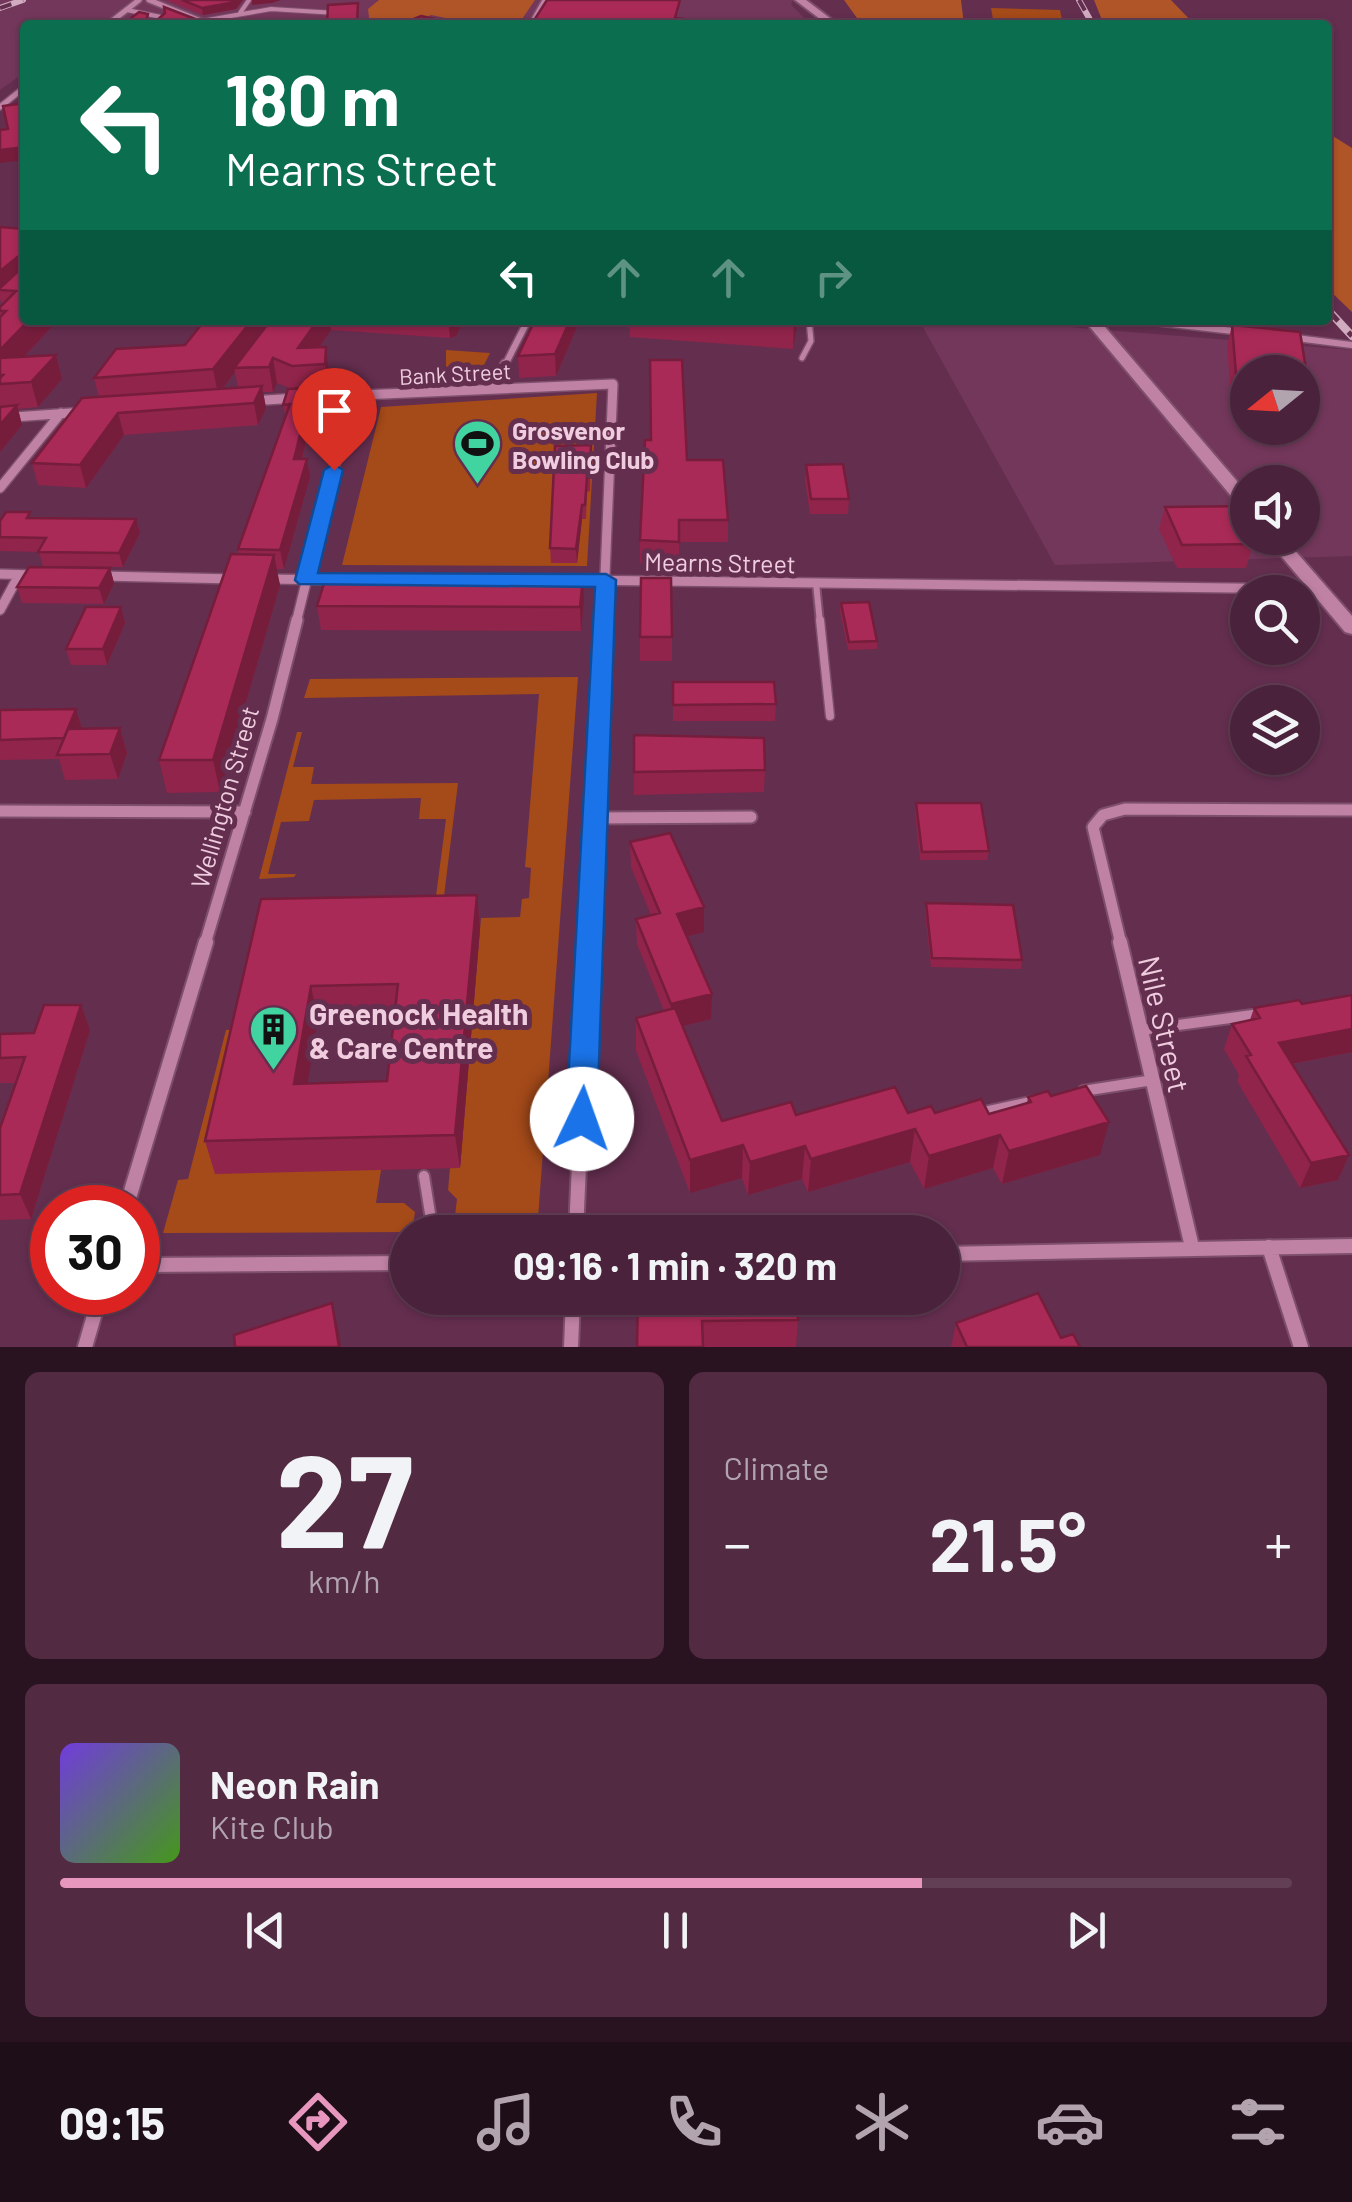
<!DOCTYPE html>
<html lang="en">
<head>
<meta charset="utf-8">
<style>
	:root { --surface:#4b223b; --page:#522a42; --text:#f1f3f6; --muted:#b2a4af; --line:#623f55; --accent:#e797bd }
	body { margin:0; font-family:Barlow,sans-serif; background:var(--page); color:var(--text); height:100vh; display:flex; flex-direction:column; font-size:38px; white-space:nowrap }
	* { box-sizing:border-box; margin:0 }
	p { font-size:32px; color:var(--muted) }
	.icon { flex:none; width:55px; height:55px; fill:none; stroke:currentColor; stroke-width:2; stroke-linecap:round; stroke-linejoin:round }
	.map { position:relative; height:1347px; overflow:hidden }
	.drawer { display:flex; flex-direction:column; gap:25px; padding:25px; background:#291320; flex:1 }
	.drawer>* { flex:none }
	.top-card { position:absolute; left:20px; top:20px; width:1312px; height:305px; border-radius:10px; box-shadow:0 2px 8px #0004,0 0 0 2px var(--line); background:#0b6e4f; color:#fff; overflow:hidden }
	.needle { width:65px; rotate:252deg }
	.buttons { position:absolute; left:1230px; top:355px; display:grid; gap:20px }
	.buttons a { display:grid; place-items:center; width:90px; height:90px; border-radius:50%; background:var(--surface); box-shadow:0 2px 8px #0004,0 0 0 2px var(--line); font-size:50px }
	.speed { position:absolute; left:30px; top:1185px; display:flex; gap:20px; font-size:50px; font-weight:700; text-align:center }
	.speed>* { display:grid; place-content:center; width:130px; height:130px; border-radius:50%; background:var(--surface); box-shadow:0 2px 8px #0004,0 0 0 2px var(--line); line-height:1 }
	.speed .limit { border:15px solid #d22; background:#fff; color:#111 }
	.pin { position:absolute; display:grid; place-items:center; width:85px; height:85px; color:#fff; margin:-102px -42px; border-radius:50% 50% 50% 0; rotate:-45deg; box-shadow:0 0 10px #0007 }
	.pin .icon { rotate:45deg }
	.me { position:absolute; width:110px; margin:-55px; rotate:3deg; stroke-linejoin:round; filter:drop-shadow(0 0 8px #0008) }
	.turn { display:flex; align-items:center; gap:35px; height:210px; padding:0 40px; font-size:45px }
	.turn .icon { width:130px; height:130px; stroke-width:2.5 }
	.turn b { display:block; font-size:70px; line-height:85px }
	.lanes { display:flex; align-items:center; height:95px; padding:0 40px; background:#0003; justify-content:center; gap:50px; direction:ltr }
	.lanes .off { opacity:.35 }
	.big { font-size:75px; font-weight:700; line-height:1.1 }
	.drawer .card { flex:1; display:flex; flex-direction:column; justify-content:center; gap:15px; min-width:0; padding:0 35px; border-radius:15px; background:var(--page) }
	.drawer .dial { align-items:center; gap:0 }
	.dial b { font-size:130px; line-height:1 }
	.song { display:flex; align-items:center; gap:30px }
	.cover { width:120px; height:120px; border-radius:15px; background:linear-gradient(135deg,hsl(260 70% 55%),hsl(100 70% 35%)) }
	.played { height:10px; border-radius:5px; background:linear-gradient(90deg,var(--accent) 70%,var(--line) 70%) }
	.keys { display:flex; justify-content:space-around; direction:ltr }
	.heat { display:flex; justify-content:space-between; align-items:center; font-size:55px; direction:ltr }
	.drawer .tiles { flex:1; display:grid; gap:25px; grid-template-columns:1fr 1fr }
	.card:last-child { grid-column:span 2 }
	.trip { position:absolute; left:390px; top:1215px; width:570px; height:100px; border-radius:50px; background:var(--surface); box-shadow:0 2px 8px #0004,0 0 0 2px var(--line); font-weight:700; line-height:100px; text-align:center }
	.tab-bar { display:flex; height:160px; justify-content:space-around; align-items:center; background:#1e0e18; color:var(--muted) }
	.tab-bar .icon { width:70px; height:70px }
	.tab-bar .selected { color:var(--accent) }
	.tab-bar b { font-size:45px; color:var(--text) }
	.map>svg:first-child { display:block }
</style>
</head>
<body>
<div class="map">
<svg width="1352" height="1347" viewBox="0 0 1352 1347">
	<rect width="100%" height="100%" fill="#642e4f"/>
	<path fill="#73375b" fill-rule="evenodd" d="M0,0H793L791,5L812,25H25V72L0,90Z
		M919,320H1063L1069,327L1352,350V556L1055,565ZM1248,372H1302V428H1248ZM1248,482H1302V538H1248Z"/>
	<path fill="#a54a19" d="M991,8L1060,10L1063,25H994Z
		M446,350L490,353L476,381L446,383Z
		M597,393L587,566L342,565L381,407Z
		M578,677L537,1232H453L457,1199L448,1190L450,1168L460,1167L481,918L520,917L522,899L529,898L531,868L525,867L539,694L304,698L310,679Z
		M297,732H302L293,767H314L311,784L458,783L444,896H436L446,819H419L421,798L314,800L309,821L281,822L268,874H296L294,877L259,879Z
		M247,1029L381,1170L376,1203H404L415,1212L412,1232L163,1233L178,1180L188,1179L226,1030Z"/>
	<path fill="#b05527" d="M379,0H535L518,25H480L431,15L411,25H370L368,9Z
		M844,0H961L964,25H862Z
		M1094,0H1171L1195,25H1104Z
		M1328,133L1352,148V312L1328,289Z"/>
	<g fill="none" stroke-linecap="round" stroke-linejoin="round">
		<defs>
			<path id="lane-far4" d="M127,10L161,17L152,25
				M240,13L249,0
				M202,21L271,9L336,13
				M808,25L832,22"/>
			<path id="lane-far3" d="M802,358L811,341L809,320"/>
			<path id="lane-far2" d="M816,583L820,623"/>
			<path id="lane-far1" d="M820,620L830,716"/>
			<path id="lane" d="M1141,1030L1260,1014
				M1083,1091L1153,1080
				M980,1113L1035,1101
				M424,1176L433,1232"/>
			<path id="street-far4" d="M149,0L211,25
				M107,25L139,0
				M531,25L545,0
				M0,107L25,87"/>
			<path id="street-far3" d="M1136,320L1242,332
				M1288,337L1352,345
				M504,367L528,320"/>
			<path id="street-far2" d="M492,389L505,364
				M315,397L613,384L603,623
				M250,401L298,398
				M0,418L84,412
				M0,488L61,413
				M0,574L34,575
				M101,576L234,579
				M266,579L339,580
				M571,580L1319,589
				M0,610L19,575
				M296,623L352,396"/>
			<path id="street-far1" d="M0,811L245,812
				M596,818L751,817
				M205,944L272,719L297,620
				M589,944L603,620
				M1121,944L1093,827L1103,815L1125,809L1352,810"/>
			<path id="street" d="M1120,942L1192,1247
				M126,1208L206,942
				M576,1232L589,942
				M1269,1247L1301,1347
				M942,1254L1352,1246
				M138,1265L408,1263
				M85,1347L101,1292
				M571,1347L573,1298"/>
			<path id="secondary" d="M795,0H806L839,25H828Z
				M1084,320H1099L1248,494V510L1242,509Z
				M1266,538H1284L1352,616V634L1345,632Z"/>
		</defs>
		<use href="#lane-far4" stroke="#7d4f6b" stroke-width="6"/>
		<use href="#lane-far3" stroke="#7d4f6b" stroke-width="8"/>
		<use href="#lane-far2" stroke="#7d4f6b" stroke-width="10"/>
		<use href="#lane-far1" stroke="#7d4f6b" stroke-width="11"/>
		<use href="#lane" stroke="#7d4f6b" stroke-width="14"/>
		<use href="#street-far4" stroke="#7d4f6b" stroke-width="8"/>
		<use href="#street-far3" stroke="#7d4f6b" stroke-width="9"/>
		<use href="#street-far2" stroke="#7d4f6b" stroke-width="12"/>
		<use href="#street-far1" stroke="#7d4f6b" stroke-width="15"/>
		<use href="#street" stroke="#7d4f6b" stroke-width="18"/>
		<use href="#secondary" stroke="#7d4f6b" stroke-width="4"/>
		<use href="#lane-far4" stroke="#bf81a4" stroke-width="4"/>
		<use href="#lane-far3" stroke="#bf81a4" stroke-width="5"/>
		<use href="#lane-far2" stroke="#bf81a4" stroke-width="6"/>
		<use href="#lane-far1" stroke="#bf81a4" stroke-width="8"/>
		<use href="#lane" stroke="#bf81a4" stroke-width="10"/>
		<use href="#street-far4" stroke="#bf81a4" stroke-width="5"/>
		<use href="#street-far3" stroke="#bf81a4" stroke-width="6"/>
		<use href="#street-far2" stroke="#bf81a4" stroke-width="9"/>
		<use href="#street-far1" stroke="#bf81a4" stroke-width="11"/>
		<use href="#street" stroke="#bf81a4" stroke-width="14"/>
		<use href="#secondary" fill="#bf81a4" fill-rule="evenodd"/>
		<defs>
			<path id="rail-far1" d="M1079,0L1093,25
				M0,8L23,0"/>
			<path id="rail" d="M1328,310L1352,336"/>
		</defs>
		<use href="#rail-far1" stroke="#d1abc0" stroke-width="6"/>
		<use href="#rail" stroke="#d1abc0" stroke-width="8"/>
		<use href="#rail-far1" stroke="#642e4f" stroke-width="4" stroke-dasharray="12" stroke-linecap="butt"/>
		<use href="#rail" stroke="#642e4f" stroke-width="5" stroke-dasharray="15" stroke-linecap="butt"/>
	</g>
	<path fill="#91244a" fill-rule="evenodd" d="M166,0H243L236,9L203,15Z
		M0,227L25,229V320H58L24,357L56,355L62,379L38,407L18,409L22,425L0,452V307L2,305L0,299Z
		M267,320V324L271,320H495L493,323L464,321L456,336L450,338L331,330L319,347L329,372V389H326L329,405L328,420L311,421L302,459H307L310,477L284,569H276L280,585L220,792L167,793L159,760L239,554L238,549L286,418L283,405L292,389L277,383L273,392H263L266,408L258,425L124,435L86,488L38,485L32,463L99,397L94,378L185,345ZM235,372L238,388L222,389Z
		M535,320H580L556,376L519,378L518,356Z
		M629,320H798L793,349L630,337Z
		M1232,325L1300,332L1312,406L1306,428H1301L1302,372H1248V422L1233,420L1227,346Z
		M591,445L590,491L587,492L586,519H582L577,563H551L550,548Z
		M687,460L728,520V542H679V564L640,563V540Z
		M806,465L849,499L848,514H810L805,480Z
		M1248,506V538H1262L1258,550L1251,551L1246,568H1177L1159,529L1165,507Z
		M32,518L136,519L140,533L123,567L43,566L39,552L0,551V521Z
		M110,568L114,583L104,604L22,603L17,587Z
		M584,602L581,631L321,630L317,606Z
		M841,603L877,641V649L848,650L840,611Z
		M121,607L125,623L107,665H71L66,649Z
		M640,637H672V661H640Z
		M673,682L776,704L775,721H673Z
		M76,709L82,729L120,728L127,753L118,779L65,780L59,759L0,760V710Z
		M765,770L764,792L634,795V772Z
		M916,803L989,851L987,860H920L915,812Z
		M630,842L704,932L687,936L711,1019L683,1026L722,1121L796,1115L908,1113L989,1114L1027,1103L1028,1097L1100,1155L1002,1184L993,1168L924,1189L910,1162L808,1192L802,1179L748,1195L742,1178L690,1193L636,1051V1018L664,1011L637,944L636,919L651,915L631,867Z
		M477,895L480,928L460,1168L215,1174L205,1141L261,899ZM394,1017L387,1081L307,1084L318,1020Z
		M926,903L1022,960L1021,969L931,967L925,912Z
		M1302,1004L1352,1052L1292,1064L1349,1155L1338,1180L1300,1188L1237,1081L1239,1075L1224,1049L1232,1024L1250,1020L1254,1008Z
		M81,1005L90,1030L31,1219L0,1220V1128L16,1083H0V1034L34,1033Z
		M638,1298L798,1320L796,1347H637Z
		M956,1323L1061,1338L1080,1347H951Z"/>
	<path fill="#761d3c" d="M236,0H243L236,9L203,15L202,8Z
		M252,0H281L272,3L252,5Z
		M25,147V160L0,163V150Z
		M20,255L25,274L0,290V271Z
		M29,320H58L4,378L3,375H0V350Z
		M252,320H267L268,329L234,368L235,372L218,394L213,369Z
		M318,320H330L331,330L307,365L298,348Z
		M448,320H464L456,336L450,338Z
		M570,320H580L556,376L555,354Z
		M794,320H798L793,349Z
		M326,347L329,372V389L325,364Z
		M56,355L62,379L38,407L31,382Z
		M273,358L277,383L273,392L269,367Z
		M262,386L266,408L258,425L254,403Z
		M326,387L329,405L328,420L325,402Z
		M308,403L311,421L297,478L294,459Z
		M17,405L22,425L0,452V425Z
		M118,413L124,435L86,488L80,465Z
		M307,459L310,477L284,569L280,550Z
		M582,505V519L577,563L576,549Z
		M136,519L140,533L123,567L119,553Z
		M274,555L280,585L220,792L213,760Z
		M110,568L114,583L104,604L99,588Z
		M583,578L584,602L581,631L580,607Z
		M121,607L125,623L107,665L103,649Z
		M76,709L82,729L64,738Z
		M120,728L127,753L118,779L110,754Z
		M477,895L480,928L460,1168L455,1135Z
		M704,907V932L677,939V914Z
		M311,986L318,1020L302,1117L294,1084Z
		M712,994L711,1019L671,1029V1004Z
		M81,1005L90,1030L31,1219L20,1194Z
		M1352,1029V1052L1270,1068L1279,1043Z
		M1109,1122L1100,1155L1002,1184L1009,1151Z
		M915,1129L910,1162L808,1192L811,1159Z
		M1000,1135L993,1168L924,1189L929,1156Z
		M743,1145L742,1178L690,1193V1160Z
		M805,1146L802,1179L748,1195L750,1162Z
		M1349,1155L1338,1180L1300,1188L1311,1163Z
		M332,1303L338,1328L341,1347H339Z"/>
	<path fill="#a92a56" stroke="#761d3c" stroke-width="2.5" fill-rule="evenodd" d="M182,0H236L235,2L202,8Z
		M547,0H680L675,18L685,19L683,25H531Z
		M358,3L357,25H327L328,5Z
		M164,7L198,20L193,25H122L139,12L148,14L146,21L154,23L165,13Z
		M421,16L462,25H399Z
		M25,103V147L0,150V130L8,129L3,106Z
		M0,227L25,229V320H29L0,350V317L6,311H0V307L16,291L0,290V288L25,265L20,255L0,271Z
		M205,320H252L213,369L94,378L116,349L185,345Z
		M271,320H318L298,348L326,347L325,364L292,366L273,358L269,367L234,368Z
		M535,320H570L555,354L518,356Z
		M1232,325L1300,332L1312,406L1302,405V372H1248V399L1238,398Z
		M56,355L31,382L0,384V378L3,375H0V358Z
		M650,360H682L687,460H723L728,520H679V542L640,540L645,440H651Z
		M262,386L254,403L118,413L80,465L32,463L82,398Z
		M326,387L325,402L308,403L294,459H307L280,550L238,549L290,404L283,405L288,389Z
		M17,405L0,425V407Z
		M591,445L590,477H587L585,505H582L576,549L550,548L555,446Z
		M843,464L849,499H811L806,465Z
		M1248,506V527H1244L1248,538H1249L1253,544L1182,545L1165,507Z
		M6,512H30L27,518L136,519L119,553L38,552L46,538L0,537V521Z
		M231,554L274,555L213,760H159Z
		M29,567L110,568L99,588L17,587Z
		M326,577L583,578L580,607L317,606Z
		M641,578H671L672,637H640Z
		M869,602L877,641L849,642L841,603Z
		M86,607H121L103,649H66Z
		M673,682H774L776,704L673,705Z
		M76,709L64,738L0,740V710Z
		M120,728L110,754L57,755L68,729Z
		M634,735L764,738L765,770L634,772Z
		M916,803H981L989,851L922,852Z
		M670,833L704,907L677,914L712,994L671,1004L636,919L660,913L630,842Z
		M477,895L455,1135L205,1141L261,899ZM398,984L387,1081L294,1084L311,986Z
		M926,903L1013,905L1022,960L932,958Z
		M1352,995V1029L1279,1043L1349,1155L1311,1163L1246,1056L1251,1055L1232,1024L1260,1018L1254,1008L1299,1000L1302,1004Z
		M44,1005H81L20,1194L0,1195V1128L25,1057L0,1058V1034L34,1033Z
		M675,1008L722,1121L791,1102L796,1115L895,1087L908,1113L931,1106L935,1113L981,1099L989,1114L1031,1102L1028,1097L1048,1091L1051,1096L1086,1086L1109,1122L1009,1151L1000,1135L929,1156L915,1129L811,1159L805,1146L750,1162L743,1145L690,1160L636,1018Z
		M1038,1293L1061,1338L1073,1334L1080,1347H967L956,1323Z
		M638,1298H797L798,1320L702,1321L703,1347H637Z
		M332,1303L339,1347H235L234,1335Z"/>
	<path fill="#1a73e8" stroke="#114b97" stroke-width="2.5" d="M334,464L343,470L318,573L606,574L616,580L597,1119L593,1128L582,1132L571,1128L566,1119L595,587L299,584L295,580L324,470Z"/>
	<defs>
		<symbol id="stadium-pin" viewBox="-11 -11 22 30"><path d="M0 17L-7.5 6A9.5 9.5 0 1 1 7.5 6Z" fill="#42d4a0" stroke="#642e4f"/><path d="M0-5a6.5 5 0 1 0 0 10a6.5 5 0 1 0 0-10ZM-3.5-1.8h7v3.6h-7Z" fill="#111"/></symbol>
		<symbol id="building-pin" viewBox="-11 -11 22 30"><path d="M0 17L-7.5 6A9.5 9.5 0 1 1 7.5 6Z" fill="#42d4a0" stroke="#642e4f"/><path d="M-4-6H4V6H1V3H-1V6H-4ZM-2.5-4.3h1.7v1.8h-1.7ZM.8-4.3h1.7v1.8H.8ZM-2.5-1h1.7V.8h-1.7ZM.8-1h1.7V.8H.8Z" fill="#111"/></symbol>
	</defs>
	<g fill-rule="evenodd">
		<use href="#stadium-pin" x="450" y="416" width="55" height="75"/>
		<use href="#building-pin" x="246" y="1002" width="55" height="75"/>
	</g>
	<g text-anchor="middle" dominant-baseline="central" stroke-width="10" stroke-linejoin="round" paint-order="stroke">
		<g font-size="22" fill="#efcddf" stroke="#642e4f">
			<text transform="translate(455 373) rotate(-3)">Bank Street</text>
		</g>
		<g font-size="25" font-weight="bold" fill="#efcddf" stroke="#642e4f" text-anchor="start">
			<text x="512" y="430">Grosvenor<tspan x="512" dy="29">Bowling Club</tspan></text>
		</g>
		<g font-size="25" fill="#efcddf" stroke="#642e4f">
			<text transform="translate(720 562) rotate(1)">Mearns Street</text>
			<text transform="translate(224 797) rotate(-74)">Wellington Street</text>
		</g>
		<g font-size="30" font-weight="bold" fill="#efcddf" stroke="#642e4f" text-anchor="start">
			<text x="309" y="1013">Greenock Health<tspan x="309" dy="34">&amp; Care Centre</tspan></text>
		</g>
		<g font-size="30" fill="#efcddf" stroke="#642e4f">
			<text transform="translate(1165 1024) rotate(77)">Nile Street</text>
		</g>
	</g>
</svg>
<div class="buttons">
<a><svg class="needle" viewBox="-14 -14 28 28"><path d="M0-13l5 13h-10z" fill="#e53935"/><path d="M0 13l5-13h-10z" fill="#b2a4af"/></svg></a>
<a><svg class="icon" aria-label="sound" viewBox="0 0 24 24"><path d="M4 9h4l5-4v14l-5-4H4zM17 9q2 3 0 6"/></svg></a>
<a><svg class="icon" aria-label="search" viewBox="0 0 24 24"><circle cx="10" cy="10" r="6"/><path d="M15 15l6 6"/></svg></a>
<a><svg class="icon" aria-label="layers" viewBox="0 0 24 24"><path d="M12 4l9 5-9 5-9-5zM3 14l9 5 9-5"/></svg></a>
</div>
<div class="speed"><div class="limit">30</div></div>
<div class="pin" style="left:334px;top:470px;background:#d93025"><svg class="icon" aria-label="arrive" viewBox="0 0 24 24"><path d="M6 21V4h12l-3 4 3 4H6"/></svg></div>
<svg class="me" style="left:582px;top:1119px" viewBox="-20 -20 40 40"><circle r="19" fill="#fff"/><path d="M0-13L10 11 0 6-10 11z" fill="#1a73e8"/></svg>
<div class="trip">09:16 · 1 min · 320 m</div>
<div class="top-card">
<div class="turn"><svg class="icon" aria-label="left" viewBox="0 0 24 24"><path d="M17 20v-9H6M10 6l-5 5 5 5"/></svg><div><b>180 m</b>Mearns Street</div></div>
<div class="lanes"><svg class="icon" aria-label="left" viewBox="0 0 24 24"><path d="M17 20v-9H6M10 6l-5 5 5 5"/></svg><svg class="icon off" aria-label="ahead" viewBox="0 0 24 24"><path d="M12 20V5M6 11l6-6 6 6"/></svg><svg class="icon off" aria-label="ahead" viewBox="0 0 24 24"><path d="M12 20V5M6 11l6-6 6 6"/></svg><svg class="icon off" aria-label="right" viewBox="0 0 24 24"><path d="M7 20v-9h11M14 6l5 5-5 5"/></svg></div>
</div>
</div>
<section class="drawer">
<div class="tiles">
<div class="card dial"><b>27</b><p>km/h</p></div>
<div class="card"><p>Climate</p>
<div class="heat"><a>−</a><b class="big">21.5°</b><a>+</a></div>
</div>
<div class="card">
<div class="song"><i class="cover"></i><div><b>Neon Rain</b><p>Kite Club</p></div></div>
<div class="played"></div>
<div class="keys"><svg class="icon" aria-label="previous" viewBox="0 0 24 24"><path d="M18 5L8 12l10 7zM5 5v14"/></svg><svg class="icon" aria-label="pause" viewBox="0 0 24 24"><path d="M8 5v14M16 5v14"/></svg><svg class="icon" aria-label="next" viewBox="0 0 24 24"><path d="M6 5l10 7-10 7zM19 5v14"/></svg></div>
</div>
</div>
</section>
<nav class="tab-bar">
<b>09:15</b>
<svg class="icon selected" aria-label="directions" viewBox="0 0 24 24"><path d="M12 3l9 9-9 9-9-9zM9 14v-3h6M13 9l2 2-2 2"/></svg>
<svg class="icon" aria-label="music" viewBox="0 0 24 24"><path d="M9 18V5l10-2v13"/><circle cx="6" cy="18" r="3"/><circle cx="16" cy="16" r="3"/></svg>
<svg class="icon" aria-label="phone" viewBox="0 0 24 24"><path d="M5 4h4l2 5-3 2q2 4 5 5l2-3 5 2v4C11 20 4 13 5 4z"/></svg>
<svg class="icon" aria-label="climate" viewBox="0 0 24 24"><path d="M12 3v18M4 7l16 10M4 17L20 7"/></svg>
<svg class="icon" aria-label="car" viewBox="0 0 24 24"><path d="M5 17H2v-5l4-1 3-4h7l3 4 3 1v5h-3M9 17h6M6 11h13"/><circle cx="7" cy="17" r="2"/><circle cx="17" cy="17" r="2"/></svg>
<svg class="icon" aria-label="filters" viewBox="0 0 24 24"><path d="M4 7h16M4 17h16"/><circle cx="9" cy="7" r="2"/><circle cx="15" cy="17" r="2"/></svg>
</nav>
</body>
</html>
